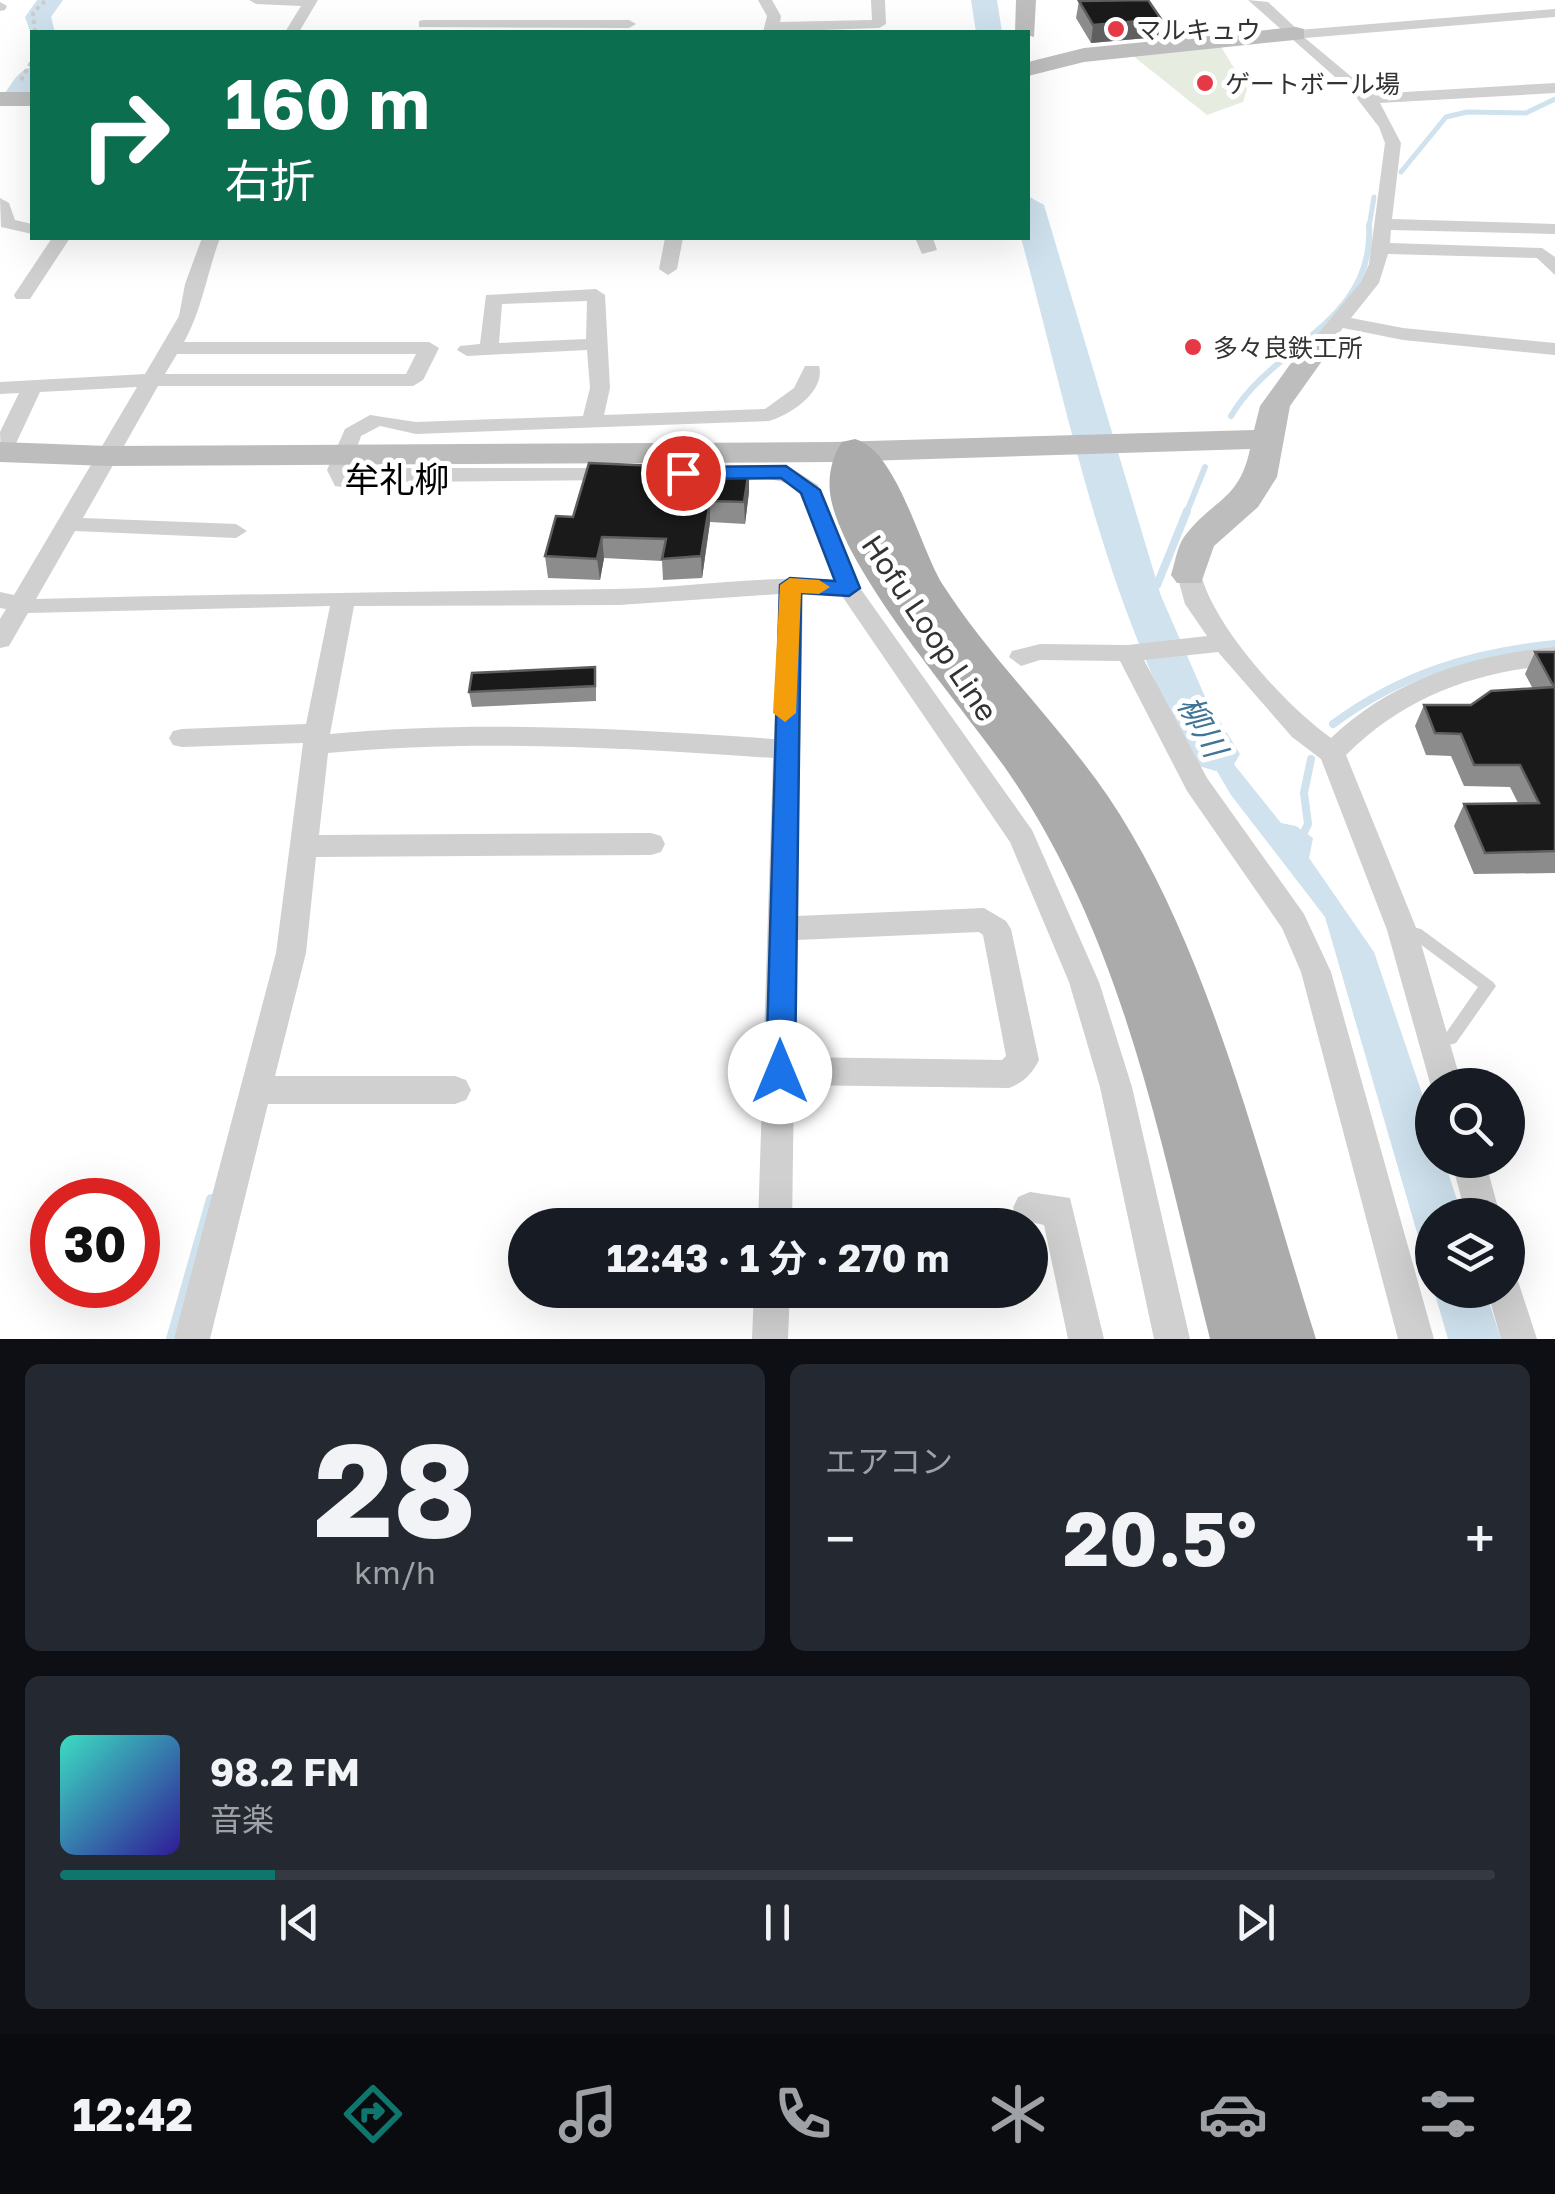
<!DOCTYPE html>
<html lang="ja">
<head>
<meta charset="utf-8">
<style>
	:root { --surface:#171b24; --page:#242831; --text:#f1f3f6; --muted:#9ea1a6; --line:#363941; --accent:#0f766e }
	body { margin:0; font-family:"Golos Text","Noto Sans JP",sans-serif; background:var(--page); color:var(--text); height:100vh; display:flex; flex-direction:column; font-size:38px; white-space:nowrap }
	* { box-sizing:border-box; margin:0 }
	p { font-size:32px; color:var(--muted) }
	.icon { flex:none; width:55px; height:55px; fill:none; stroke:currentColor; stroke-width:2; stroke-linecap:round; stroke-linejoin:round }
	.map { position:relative; height:1339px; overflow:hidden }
	.side { display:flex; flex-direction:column; gap:25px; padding:25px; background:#0d0f14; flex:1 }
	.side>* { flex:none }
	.top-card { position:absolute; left:30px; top:30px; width:1000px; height:210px; border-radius:0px; box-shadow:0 10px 40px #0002; background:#0b6e4f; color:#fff; overflow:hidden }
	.tools { position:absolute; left:1415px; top:1068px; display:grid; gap:20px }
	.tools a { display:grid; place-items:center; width:110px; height:110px; border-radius:50%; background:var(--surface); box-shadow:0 10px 40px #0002; font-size:50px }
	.speed { position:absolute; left:30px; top:1178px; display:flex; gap:20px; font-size:50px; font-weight:700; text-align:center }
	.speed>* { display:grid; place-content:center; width:130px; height:130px; border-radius:50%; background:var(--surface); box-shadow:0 10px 40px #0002; line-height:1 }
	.speed .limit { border:15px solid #d22; background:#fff; color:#111 }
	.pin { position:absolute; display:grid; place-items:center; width:85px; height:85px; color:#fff; margin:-42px; border:5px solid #fff; border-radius:50%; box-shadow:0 2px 10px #0007 }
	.me { position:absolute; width:110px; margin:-55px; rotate:0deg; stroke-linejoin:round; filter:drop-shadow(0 0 8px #0008) }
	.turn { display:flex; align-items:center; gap:35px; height:210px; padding:0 30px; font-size:45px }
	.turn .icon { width:130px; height:130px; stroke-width:2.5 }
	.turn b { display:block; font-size:70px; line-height:85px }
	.big { font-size:75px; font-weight:700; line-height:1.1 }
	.side .widget { flex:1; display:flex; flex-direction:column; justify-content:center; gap:15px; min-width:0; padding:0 35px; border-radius:15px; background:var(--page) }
	.side .dial { align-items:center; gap:0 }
	.dial b { font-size:130px; line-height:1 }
	.song { display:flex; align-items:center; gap:30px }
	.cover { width:120px; height:120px; border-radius:15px; background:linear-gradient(135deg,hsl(170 70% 55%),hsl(250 70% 35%)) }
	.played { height:10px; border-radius:5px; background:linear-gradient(90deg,var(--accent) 15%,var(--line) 15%) }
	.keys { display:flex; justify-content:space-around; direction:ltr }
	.heat { display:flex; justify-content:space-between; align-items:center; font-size:55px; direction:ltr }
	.side .tiles { flex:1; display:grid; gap:25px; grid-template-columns:1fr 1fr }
	.widget:last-child { grid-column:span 2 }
	.trip { position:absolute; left:508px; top:1208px; width:540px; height:100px; border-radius:50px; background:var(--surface); box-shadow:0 10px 40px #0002; font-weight:700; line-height:100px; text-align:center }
	.tab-bar { display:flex; height:160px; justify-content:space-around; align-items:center; background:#090b0e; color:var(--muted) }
	.tab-bar .icon { width:70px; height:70px }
	.tab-bar .selected { color:var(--accent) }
	.tab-bar b { font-size:45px; color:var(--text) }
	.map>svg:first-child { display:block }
</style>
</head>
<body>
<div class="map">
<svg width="1555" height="1339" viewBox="0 0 1555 1339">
	<rect width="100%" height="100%" fill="#fff"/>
	<path fill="#e6ecdf" d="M1221,47L1247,89L1243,102L1207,115L1132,55Z"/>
	<path fill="#cfe2ee" d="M1184,702L1281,823L1296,826L1313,838L1309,858L1374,952L1432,1123V1160H1444L1462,1215H1432V1290H1485L1501,1339H1448L1325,917L1231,795L1193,731Z"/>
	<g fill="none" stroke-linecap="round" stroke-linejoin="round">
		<path stroke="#cfe2ee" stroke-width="5" d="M1401,172L1446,117L1467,112L1526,113L1555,99
			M1369,227L1374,197"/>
		<path stroke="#cfe2ee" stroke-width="6" d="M1231,416C1273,344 1375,323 1369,225
			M1186,514L1205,467"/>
		<path stroke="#cfe2ee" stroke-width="8" d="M1140,596L1157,585L1187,511
			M1333,724C1401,674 1472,652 1555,644
			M1300,841L1308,824L1304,793L1311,759"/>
		<path stroke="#cfe2ee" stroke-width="10" d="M171,1339L211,1199"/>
		<path fill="#cfe2ee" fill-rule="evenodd" d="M37,0H63L51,17L55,32H32V37L25,17Z
			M971,0H997L1002,32H976Z
			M32,67L29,99H9L5,93C13,82 18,70 32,67Z
			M1028,196L1044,205L1161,596L1206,699L1240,754L1233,766L1216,771L1199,766C1104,606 1070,416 1021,238H1028Z"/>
		<path stroke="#cdcdcd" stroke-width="4" stroke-dasharray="4 4" stroke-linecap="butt" d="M35,32L33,13L46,0
			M21,80L32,61"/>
		<path fill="#d0d0d0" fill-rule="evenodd" d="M1405,925L1421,929L1493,982L1496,986L1456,1043L1436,1049L1430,1047L1428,1042L1430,1037L1446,1033L1478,987L1412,938L1400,935L1398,931L1400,927Z"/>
		<path fill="#d0d0d0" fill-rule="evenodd" d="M249,0H318L299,32H285L301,6L256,4Z
			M758,0H772L781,16L780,22L872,20L871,0H885L886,24L879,28L763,32L767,16Z
			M1248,0L1268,2L1298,30L1555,9V17L1305,38L1372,94L1555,83V93L1380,103L1401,143L1392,219L1555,224V234L1391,230L1390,243L1542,248L1555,257V275L1537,258L1388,254L1379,283L1351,318L1403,328L1555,343V355L1403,340L1343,328L1324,351H1310L1307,347L1361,282L1369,264L1385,143L1379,127L1352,92Z
			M0,2L7,6L5,10L0,11Z
			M424,20H629L636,24L629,28L419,27V21Z
			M0,198L9,203L15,220L32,224V234L1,227Z
			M52,238H70L30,299H16L14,295Z
			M202,238H220C207,273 202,310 184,342H429L439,348L423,380L413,386H158L83,518L236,524L247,531L236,538L75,531L36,599C229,594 421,592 614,589C687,588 760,575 834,580C825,558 812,506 797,491C772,465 730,494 707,473L718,466L786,465L818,485L860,588L1032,830L1099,982L1132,1087L1190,1339H1154L1100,1087L1069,982L1010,842L842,596L803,594L797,916L984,908L1006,921L1011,929L1039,1060C1032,1074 1023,1083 1009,1088L794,1085L792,1225H758L773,758C625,748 477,739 328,753L319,835L651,833L661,836L665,844L661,852L651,855L316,857L306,953L275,1076H455L466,1080L471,1090L466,1100L455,1104H268L210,1339H174L276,953L303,743L182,747L173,745L169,738L173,731L182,729L306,724L330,606L28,613L9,646L0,648V619L6,609L0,608V592L14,595L137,387L40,392L12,452L1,458L0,432L19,393L0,394V382L145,374L179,316L185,284ZM177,354H416L406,374H165ZM779,594L774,739C626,729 478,720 330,734L354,606L619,605ZM979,932L983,935L1006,1056L1002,1060L795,1057L797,940Z
			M665,238H683L677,269L668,275L659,269Z
			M915,238H933L937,250L922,254Z
			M596,289L605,295L610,388L604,415L765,409L794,388L805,366H819C826,391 791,415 769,421L416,434L380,426L361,436L349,470L351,475L370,477L404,468H626L629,473L626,478L618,480L404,482L370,491L335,486L327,470L345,429L370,415L416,422L583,416L590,388L587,350L467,356L457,350L460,346L480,344L486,295ZM587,301L586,339L499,343L502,304Z
			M1189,567L1201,575C1216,629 1285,705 1331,738C1393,679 1471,655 1555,647V665C1473,672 1405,697 1346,755L1417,930L1462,1085H1432V1090L1387,930L1321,759L1292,737L1218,652L1144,660L1207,778L1304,914L1331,972L1434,1339H1398L1301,972L1282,928L1187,791L1120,661L1040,660L1021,666L1009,657L1012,651L1040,644L1128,645L1207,636L1185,604L1177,575Z
			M1451,1160H1485L1500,1215H1466Z
			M1030,1192L1070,1198L1104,1339H1068L1044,1225L1018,1219L1013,1208L1018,1197Z
			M1508,1274L1517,1278L1537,1339H1501L1487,1290H1508Z
			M754,1290H790L788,1339H752Z"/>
		<path fill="#bdbdbd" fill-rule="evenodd" d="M1016,0H1036L1034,37L1015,32Z
			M1296,27L1304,29V39L1084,62L1028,76V62L1084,48Z
			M0,92H32V106H0Z
			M1317,338L1332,347L1290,406L1277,477L1258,507L1214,546L1201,583H1177L1171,575C1175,563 1177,547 1184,537C1212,499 1239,502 1250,449L833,462L108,466L0,462V442L108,446L833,442L1254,430L1260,406L1307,341Z"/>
		<path fill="#ababab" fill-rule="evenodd" d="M855,439C897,450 920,549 943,585C999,672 1079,742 1131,833C1216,977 1265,1178 1316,1339H1210C1161,1145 1124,940 1008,772C962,705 840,568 830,493C828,475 832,457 842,442Z"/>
	</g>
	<path fill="#8c8c8c" d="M1079,1L1158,37L1091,43L1076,18Z
		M749,492L745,524L710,522L702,578L663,580L662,561L604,558L600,580L548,578L545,556L573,517Z
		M1535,652H1555V873L1474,874L1454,826L1464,804L1518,803L1510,787L1464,786L1451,756L1426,755L1415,726L1424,705H1471L1533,689L1525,674Z
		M596,681V701L472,707L469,692Z"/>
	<path fill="#5f5f5f" d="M1161,19L1158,37L1091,43L1093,25Z
		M749,470V492L745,524L744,502Z
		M710,501V522L702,578L701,556Z
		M602,537L604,558L600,580L597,559Z"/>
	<path fill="#1a1a1a" stroke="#5f5f5f" stroke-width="2.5" d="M1148,0L1161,19L1093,25L1079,1Z
		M589,463L749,470L744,502L710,501L701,556L662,559L666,539L602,537L597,559L545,556L556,516L573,517Z
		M1535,652H1555V851L1485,853L1464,804L1539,803L1520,765H1474L1461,734L1435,733L1424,705H1471L1491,691L1554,687Z
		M595,667V686L469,692L472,673Z"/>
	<path fill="#1a73e8" stroke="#114b97" stroke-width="2.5" d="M786,466L820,490L860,588L849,596L801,593L795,1072L790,1080L780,1084L770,1080L766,1072L780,585L790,578L835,581L801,493L781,478L683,479L673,473L683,467Z"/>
	<path fill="#f59e0b" d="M790,578L819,580L830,587L819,594L801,593L796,713L785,722L773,713L780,585Z"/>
	<g fill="#e63946" stroke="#fff" stroke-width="4">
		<circle cx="1116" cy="29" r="10"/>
		<circle cx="1205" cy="83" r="10"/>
		<circle cx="1193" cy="347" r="10"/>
	</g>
	<g text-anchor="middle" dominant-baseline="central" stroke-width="10" stroke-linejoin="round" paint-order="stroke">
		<g font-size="25" fill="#333" stroke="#fff" text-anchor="start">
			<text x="1136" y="29">マルキュウ</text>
			<text x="1225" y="83">ゲートボール場</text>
			<text x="1213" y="347">多々良鉄工所</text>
		</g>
		<g font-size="30" fill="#333" stroke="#fff">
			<text transform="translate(930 628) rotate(56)">Hofu Loop Line</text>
		</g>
		<g font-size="32" font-style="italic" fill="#3f7597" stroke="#fff">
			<text transform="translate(1203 726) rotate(61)">柳川</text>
		</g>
		<g font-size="35" fill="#000" stroke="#fff">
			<text x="397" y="479">牟礼柳</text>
		</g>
	</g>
</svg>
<div class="tools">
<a><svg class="icon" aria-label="search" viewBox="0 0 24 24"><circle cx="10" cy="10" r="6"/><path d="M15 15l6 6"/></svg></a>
<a><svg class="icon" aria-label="layers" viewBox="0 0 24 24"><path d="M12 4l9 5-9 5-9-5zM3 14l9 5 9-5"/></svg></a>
</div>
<div class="speed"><div class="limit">30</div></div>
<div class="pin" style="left:683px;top:473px;background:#d93025"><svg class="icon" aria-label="arrive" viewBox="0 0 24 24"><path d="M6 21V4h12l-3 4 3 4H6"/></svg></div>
<svg class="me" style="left:780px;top:1072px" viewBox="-20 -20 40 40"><circle r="19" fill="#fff"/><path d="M0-13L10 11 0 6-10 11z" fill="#1a73e8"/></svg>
<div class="trip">12:43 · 1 分 · 270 m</div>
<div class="top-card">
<div class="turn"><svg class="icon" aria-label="right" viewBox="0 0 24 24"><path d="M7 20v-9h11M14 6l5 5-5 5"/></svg><div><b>160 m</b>右折</div></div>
</div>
</div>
<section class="side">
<div class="tiles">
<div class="widget dial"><b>28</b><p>km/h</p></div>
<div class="widget"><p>エアコン</p>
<div class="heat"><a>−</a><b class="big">20.5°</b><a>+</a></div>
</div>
<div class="widget">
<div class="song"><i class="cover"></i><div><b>98.2 FM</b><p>音楽</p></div></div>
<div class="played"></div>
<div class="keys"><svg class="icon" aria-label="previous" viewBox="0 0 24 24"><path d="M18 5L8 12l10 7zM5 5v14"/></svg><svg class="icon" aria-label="pause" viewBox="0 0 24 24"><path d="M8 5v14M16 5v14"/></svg><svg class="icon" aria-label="next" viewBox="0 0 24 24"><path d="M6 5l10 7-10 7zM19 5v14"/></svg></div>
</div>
</div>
</section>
<nav class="tab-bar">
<b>12:42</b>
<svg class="icon selected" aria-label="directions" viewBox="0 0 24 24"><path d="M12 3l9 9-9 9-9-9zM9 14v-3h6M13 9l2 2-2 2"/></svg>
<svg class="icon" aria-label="music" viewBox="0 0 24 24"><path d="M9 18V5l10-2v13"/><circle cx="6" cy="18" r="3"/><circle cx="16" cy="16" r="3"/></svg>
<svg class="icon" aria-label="phone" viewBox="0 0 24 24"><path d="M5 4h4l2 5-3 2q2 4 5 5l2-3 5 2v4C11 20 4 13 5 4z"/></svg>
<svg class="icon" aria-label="climate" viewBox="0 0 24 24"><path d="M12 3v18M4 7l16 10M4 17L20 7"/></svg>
<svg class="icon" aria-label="car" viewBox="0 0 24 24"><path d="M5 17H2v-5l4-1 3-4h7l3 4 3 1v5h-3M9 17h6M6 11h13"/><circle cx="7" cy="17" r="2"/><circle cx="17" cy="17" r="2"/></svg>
<svg class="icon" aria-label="filters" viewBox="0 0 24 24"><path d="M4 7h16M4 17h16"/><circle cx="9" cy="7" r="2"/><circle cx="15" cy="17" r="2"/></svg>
</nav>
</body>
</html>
